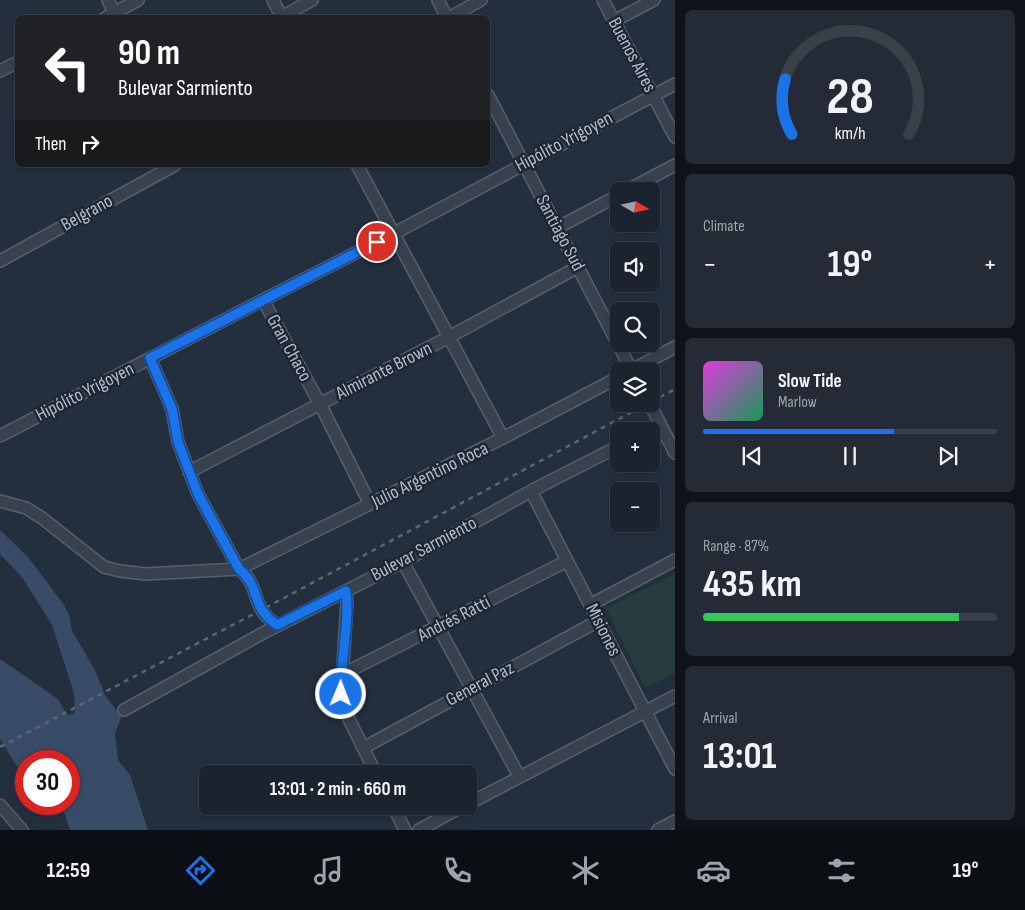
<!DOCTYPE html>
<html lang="en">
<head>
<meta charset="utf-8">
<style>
	:root { --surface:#1b232e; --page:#242b36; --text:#f1f3f6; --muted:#a0a4aa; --line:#39404a; --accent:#1a73e8 }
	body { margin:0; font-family:"Sofia Sans Condensed",sans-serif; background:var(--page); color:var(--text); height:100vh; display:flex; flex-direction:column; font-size:19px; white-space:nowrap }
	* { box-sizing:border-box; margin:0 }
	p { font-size:16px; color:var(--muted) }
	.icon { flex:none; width:28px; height:28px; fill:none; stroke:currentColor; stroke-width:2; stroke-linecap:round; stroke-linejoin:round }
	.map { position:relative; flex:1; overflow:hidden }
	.side { display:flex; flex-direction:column; gap:10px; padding:10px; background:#0f1319; width:350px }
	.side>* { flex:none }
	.guide { position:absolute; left:15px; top:15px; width:475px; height:152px; border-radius:8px; box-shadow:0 2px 8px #0003,0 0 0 1px var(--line); background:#202124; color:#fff; overflow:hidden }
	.needle { width:32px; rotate:99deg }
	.controls { position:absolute; left:610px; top:182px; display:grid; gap:10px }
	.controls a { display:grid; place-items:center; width:50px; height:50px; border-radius:8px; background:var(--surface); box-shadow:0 2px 8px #0003,0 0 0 1px var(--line); font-size:25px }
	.speed { position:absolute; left:15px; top:750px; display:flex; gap:10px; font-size:25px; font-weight:700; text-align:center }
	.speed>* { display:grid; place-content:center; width:65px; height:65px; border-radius:50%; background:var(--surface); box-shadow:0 2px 8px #0003,0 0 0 1px var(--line); line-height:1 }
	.speed .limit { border:8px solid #d22; background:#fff; color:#111 }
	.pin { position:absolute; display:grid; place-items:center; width:42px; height:42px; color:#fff; margin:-21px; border:2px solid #fff; border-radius:50%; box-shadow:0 1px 5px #0007 }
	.me { position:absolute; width:55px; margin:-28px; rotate:1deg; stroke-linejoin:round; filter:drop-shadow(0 0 4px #0008) }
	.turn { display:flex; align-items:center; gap:18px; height:105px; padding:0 20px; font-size:22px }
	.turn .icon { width:65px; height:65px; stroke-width:2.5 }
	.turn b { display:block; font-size:35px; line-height:42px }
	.then { display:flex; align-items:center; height:48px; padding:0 20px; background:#0003; gap:10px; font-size:19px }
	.big { font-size:38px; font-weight:700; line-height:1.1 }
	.side .card { flex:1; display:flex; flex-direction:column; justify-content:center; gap:8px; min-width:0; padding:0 18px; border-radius:8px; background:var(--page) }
	.side .dial { align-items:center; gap:0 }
	.dial svg { height:130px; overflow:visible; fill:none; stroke:var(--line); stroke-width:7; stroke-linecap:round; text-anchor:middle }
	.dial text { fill:var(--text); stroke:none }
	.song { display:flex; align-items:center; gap:15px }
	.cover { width:60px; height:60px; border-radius:8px; background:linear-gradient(135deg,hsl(300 70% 55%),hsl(150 70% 35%)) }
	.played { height:5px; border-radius:2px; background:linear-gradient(90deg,var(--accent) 65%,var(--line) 65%) }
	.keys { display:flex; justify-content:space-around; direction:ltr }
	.heat { display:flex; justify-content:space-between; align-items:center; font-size:28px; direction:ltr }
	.charge { height:8px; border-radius:4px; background:linear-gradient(90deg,#34c759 87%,var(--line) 0) }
	.trip { position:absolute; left:199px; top:765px; width:278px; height:50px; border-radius:8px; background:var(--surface); box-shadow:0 2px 8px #0003,0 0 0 1px var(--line); font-weight:700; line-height:50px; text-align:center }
	.dock { display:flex; height:80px; justify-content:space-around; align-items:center; background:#0b0e12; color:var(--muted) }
	.dock .icon { width:35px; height:35px }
	.dock .selected { color:var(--accent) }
	.dock b { font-size:22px; color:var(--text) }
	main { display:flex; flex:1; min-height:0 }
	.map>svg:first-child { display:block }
</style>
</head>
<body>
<main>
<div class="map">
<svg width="675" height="830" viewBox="0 0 675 830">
	<rect width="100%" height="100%" fill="#242f3e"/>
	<path fill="#263c3f" d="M675,574V673L645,688L606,608Z"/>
	<path fill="#394c67" d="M0,530L28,557L64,605L69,615L72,631L95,670L105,695L121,717L115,733L118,760L130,775L148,830H70L63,809L55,804H69V761H26V781L0,739V659L58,699L67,715L74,714L75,710L74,693L52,625L22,577L0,554Z"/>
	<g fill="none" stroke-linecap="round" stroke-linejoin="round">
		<defs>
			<path id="minor" d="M108,0L117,18
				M273,0L282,18
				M438,0L447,18
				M603,0L675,137
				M105,18L138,0
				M280,18L312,0
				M449,18L481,0
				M614,21L654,0
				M0,71L18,62
				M488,95L632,371
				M357,165L503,438
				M626,191L675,165
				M557,228L619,195
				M0,261L175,165
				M263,300L320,404L370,504
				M150,358L172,409L178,442L198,494L239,569C262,587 249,607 277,625
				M630,371L675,347
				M650,404L675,453
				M646,431L660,424
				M0,436L263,300L393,234L675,84
				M189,472L449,337L578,267
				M531,491L675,769
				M0,501L26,508L42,518L104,567L120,571L146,574L239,569L503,438L619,377
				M403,562L519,776
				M346,591L347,603L341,694L343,707L376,774
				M590,605L675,560
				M341,675L567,561
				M124,710L265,632L403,562L531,491L619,446
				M363,748L598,621
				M468,804L675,696
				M0,805L22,830
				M393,806L405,830
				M419,830L463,806
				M658,830L675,821"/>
		</defs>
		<use href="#minor" stroke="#565f6c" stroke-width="14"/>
		<use href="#minor" stroke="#38414e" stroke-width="11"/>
		<path stroke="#5a6575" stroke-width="2.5" stroke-dasharray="5 5" stroke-linecap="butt" d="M651,402L675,389
			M0,747L284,598L647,404"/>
	</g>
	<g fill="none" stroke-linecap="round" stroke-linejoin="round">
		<defs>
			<path id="route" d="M341,694C340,660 350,624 346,591L277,625C249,606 262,587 239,569L198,494L178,442L172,409L150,358L377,242"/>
		</defs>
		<use href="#route" stroke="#114b97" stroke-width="12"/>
		<use href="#route" stroke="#1a73e8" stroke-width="9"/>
	</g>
	<g text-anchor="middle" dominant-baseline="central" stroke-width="5" stroke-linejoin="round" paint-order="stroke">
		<g font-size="19" fill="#b4bcc9" stroke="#1d2633">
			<text transform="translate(632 55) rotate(62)">Buenos Aires</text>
			<text transform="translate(564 142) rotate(-28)">Hipólito Yrigoyen</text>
			<text transform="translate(87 213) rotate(-29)">Belgrano</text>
			<text transform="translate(560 233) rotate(62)">Santiago Sud</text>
			<text transform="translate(289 348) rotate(61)">Gran Chaco</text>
			<text transform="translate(384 371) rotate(-27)">Almirante Brown</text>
			<text transform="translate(85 392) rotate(-27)">Hipólito Yrigoyen</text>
			<text transform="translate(430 475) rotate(-26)">Julio Argentino Roca</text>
			<text transform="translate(424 549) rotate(-28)">Bulevar Sarmiento</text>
			<text transform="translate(454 619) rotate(-27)">Andrés Ratti</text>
			<text transform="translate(603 630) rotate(63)">Misiones</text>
			<text transform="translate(480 684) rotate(-28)">General Paz</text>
		</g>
	</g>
</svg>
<div class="controls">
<a><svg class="needle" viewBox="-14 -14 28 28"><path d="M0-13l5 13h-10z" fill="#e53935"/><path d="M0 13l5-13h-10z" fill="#a0a4aa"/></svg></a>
<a><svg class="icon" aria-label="sound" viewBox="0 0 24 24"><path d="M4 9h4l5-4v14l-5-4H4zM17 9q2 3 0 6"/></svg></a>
<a><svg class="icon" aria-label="search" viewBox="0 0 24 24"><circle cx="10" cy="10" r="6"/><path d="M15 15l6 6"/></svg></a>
<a><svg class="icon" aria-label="layers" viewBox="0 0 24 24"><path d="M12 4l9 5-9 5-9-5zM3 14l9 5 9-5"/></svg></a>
<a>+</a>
<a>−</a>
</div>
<div class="speed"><div class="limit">30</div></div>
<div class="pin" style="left:377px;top:242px;background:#d93025"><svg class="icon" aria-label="arrive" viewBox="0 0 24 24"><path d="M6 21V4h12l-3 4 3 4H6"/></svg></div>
<svg class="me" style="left:341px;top:694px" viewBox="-20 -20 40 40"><circle r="17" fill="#1a73e8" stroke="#fff" stroke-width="3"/><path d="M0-11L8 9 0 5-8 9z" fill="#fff"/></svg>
<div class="trip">13:01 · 2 min · 660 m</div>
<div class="guide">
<div class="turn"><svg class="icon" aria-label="left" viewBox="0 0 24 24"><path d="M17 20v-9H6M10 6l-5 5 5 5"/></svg><div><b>90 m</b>Bulevar Sarmiento</div></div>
<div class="then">Then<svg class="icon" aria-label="right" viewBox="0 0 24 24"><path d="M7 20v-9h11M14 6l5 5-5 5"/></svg></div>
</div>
</div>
<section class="side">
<div class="card dial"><svg viewBox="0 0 100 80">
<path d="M14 69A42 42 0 1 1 86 69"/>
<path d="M14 69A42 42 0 0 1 10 35" stroke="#1a73e8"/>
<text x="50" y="56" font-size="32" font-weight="700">28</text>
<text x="50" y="72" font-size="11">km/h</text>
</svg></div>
<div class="card"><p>Climate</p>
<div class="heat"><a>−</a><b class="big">19°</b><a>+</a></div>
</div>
<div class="card">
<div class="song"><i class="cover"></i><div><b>Slow Tide</b><p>Marlow</p></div></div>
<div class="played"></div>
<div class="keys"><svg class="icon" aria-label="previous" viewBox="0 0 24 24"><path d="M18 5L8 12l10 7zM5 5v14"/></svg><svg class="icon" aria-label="pause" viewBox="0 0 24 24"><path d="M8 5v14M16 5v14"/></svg><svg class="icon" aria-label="next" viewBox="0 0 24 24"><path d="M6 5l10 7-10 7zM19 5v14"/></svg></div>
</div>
<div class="card"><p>Range · 87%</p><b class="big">435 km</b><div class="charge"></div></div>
<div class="card"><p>Arrival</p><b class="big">13:01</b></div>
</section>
</main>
<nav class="dock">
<b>12:59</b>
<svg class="icon selected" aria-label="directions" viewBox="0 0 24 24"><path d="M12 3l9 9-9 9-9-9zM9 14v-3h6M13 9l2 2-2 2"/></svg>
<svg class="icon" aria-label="music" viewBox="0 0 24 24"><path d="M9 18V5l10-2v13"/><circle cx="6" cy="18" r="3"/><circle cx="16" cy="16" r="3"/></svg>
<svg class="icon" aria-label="phone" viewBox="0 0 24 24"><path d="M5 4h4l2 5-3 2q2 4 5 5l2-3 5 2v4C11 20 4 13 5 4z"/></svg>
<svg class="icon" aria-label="climate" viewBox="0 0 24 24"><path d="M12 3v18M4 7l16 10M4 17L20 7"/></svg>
<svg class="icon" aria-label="car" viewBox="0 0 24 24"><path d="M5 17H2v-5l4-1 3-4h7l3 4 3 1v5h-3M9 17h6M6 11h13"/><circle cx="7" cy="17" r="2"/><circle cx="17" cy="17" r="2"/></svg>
<svg class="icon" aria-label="filters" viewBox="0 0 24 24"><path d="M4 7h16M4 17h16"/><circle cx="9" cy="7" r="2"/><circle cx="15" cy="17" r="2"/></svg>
<b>19°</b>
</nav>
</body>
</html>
